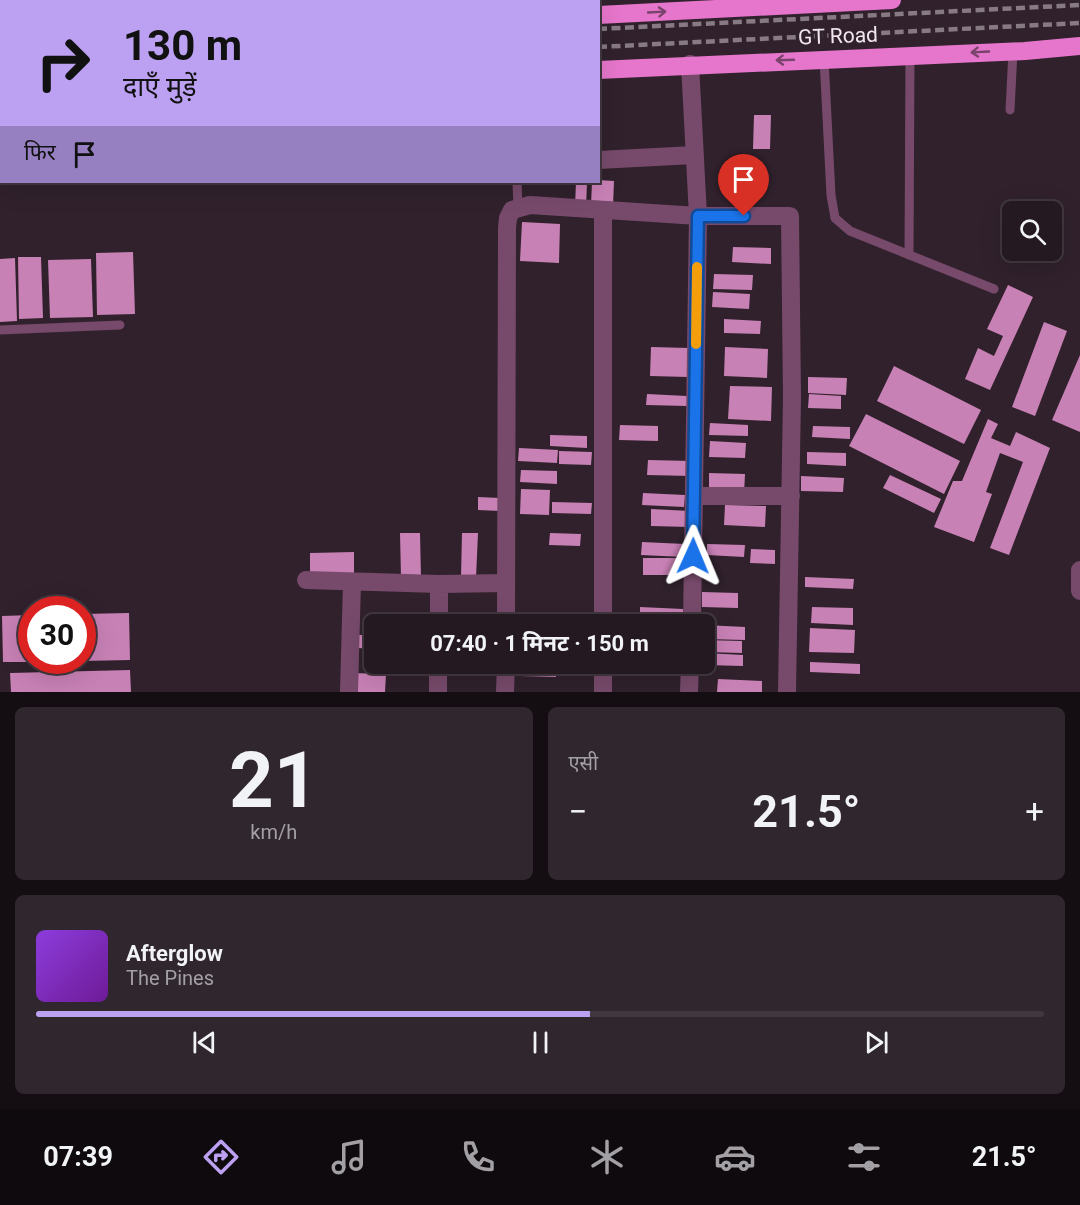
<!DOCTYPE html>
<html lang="hi">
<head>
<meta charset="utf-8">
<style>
	:root { --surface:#241921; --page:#30262e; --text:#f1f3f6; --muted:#a3a0a5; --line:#41383f; --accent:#bca0f2 }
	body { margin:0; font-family:Roboto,"Noto Sans Devanagari",sans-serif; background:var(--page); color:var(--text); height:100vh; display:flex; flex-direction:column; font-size:22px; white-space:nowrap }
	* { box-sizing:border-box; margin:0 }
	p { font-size:20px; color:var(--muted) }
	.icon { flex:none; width:33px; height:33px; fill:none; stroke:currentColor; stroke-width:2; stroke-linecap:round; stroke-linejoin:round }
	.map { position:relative; height:692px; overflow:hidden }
	.sheet { display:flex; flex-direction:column; gap:15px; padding:15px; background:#140e12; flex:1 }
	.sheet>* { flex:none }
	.banner { position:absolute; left:0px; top:0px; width:600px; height:183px; box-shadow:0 6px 24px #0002,0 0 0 2px var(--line); background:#bca0f2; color:#111; overflow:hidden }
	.fabs { position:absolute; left:1002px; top:201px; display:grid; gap:12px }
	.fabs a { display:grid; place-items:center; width:60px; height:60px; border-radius:9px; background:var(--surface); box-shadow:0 6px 24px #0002,0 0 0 2px var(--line); font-size:30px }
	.speed { position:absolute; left:18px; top:596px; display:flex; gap:12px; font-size:30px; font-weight:700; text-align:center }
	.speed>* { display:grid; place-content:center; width:78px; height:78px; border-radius:50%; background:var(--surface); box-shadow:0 6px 24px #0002,0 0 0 2px var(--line); line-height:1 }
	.speed .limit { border:9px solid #d22; background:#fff; color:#111 }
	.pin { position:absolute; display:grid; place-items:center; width:51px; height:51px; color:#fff; margin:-62px -26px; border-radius:50% 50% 50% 0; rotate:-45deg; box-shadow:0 0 6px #0007 }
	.pin .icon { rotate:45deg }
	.me { position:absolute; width:66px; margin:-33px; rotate:1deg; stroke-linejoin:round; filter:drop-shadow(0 0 4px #0008) }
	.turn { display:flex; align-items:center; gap:21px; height:126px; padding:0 24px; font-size:27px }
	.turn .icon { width:78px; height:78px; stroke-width:2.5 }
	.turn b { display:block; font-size:42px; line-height:51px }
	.then { display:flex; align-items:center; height:57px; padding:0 24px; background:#0003; gap:12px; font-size:22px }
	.big { font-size:45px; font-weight:700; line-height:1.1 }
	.sheet .widget { flex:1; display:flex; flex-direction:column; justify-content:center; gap:9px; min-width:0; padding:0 21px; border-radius:9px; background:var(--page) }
	.sheet .dial { align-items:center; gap:0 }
	.dial b { font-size:78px; line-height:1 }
	.song { display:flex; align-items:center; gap:18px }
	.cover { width:72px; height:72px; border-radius:9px; background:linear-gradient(135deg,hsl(270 70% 55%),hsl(280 70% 35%)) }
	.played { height:6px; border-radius:3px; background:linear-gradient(90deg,var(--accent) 55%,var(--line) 55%) }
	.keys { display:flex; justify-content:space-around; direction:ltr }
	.heat { display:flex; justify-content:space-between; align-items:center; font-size:33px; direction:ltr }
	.sheet .tiles { flex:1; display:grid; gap:15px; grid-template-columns:1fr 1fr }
	.widget:last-child { grid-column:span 2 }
	.trip { position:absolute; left:364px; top:614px; width:351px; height:60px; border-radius:9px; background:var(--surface); box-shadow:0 6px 24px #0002,0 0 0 2px var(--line); font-weight:700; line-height:60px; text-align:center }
	.tabs { display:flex; height:96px; justify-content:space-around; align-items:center; background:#0e0a0d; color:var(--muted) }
	.tabs .icon { width:42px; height:42px }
	.tabs .active { color:var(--accent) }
	.tabs b { font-size:27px; color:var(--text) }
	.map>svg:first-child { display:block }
</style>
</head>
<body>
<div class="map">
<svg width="1080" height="692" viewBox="0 0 1080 692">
	<rect width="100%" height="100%" fill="#30212c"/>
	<path fill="#c881b5" d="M754,115H771L770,149H753Z
		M598,180L614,181L613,206L591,205L592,182H598Z
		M576,182H587L586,208L575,207Z
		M522,222L560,224L559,263L520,261Z
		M733,247L771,248V264L732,262Z
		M133,252L135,314L97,315L96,253Z
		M18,257H41L43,318L19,319Z
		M15,258L17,321L0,322V259Z
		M91,259L93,317L50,318L48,260Z
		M714,274L753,275L752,290L713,289Z
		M1008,285L1033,297L990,390L965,379L978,348L994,356L1003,336L987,329Z
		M713,292L750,294L749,309L712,307Z
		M724,319L761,321L760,334L724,333Z
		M1044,322L1067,331L1035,416L1012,407Z
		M651,347L689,348L688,377L650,376Z
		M725,347L768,349L767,378L724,376Z
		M1080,355V432L1052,420Z
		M894,366L981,410L964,444L877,401Z
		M808,377L847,378L846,395L808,393Z
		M730,386L772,387L771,421L728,419Z
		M647,394L687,396V406L646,405Z
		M809,394L841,396V409L808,408Z
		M866,414L960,461L944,494L849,446Z
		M988,419L998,424L991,438L1010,446L1016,432L1050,448L1009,555L990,548L1023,462L1000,453L986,492L992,494L974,542L934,527L953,481H962Z
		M710,423L748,425V436L709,435Z
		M620,425L658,426V441L619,440Z
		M813,426L850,427V439L812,437Z
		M550,435L587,436V448L550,446Z
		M710,441L746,443L745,458L709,457Z
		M519,448L558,450L557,463L518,461Z
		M559,451L592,452L591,465L559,464Z
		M807,452L846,453V466L807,464Z
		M648,460L692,461L691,476L647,475Z
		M521,470L557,471V484L520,482Z
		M709,473L745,474L744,494L709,493Z
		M890,475L941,499L934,513L883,488Z
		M801,476L844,478L843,492L801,491Z
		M521,489L550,490L549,515L520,514Z
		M643,493L685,495L684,507L642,505Z
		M478,497L500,498V511L478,510Z
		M552,502L592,503L591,514L552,513Z
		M725,505L766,506L765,527L724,525Z
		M651,509L690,511V527L651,526Z
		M400,533H420L421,578H401Z
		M462,533H478L476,578L461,577Z
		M550,533L581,534L580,546L549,545Z
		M642,542L685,544L684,557L641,555Z
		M707,544L745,545L744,557L707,555Z
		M751,549L775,550V564L750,563Z
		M354,552V574L310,575V553Z
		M643,558H682L681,575H643Z
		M805,577L854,579L853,589L805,587Z
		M702,592L738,593V608L702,607Z
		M640,607L683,609V624L640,622Z
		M812,607L853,608V625L811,623Z
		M129,613L130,660L82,661V614Z
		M32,615V662H3L2,616Z
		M705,625L745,627V640L705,639Z
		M810,628L855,630L854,653L809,652Z
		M358,635H375V649L358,648Z
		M705,640L742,641V653L705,652Z
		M705,653L743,655V666L705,665Z
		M810,662L860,664V674L810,672Z
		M521,663H557L556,677L520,676Z
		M130,670L131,692H11L10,673Z
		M351,673L386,674L385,692H351Z
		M718,679L762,681V692H717Z"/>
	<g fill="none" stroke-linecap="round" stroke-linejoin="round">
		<path stroke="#774a6b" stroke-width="9" d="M824,59L831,195L835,218L850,231L994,289
			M1010,110L1013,51
			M517,182L518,208
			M909,255L910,56
			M0,330L120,325"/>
		<path stroke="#774a6b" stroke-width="18" d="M690,64L698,216L692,624
			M598,160L694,155
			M603,210V624
			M694,496H791
			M1080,570V591
			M306,580L439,584L506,583
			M439,624V584
			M506,624L507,228L508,218L512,210L530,205L698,216H790L792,397L787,692
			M603,663V692
			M349,692L352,582
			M438,692V663
			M505,692L506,663
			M689,692L690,663"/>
		<path stroke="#a45d92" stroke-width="18" d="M326,0V2"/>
		<path stroke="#e676cb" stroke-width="18" d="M598,15L892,0
			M0,44H2
			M598,70L1025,51L1080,46
			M0,102H2"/>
		<path stroke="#877a83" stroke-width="4.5" stroke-dasharray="9 4.5" stroke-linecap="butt" d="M598,29L1080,5
			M598,47L1080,23
			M0,59H2
			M0,77H2"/>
	</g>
	<defs><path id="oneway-shaft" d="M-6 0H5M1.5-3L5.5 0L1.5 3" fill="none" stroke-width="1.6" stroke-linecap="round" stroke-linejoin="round" transform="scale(1.5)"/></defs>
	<g stroke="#79436c">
		<use href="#oneway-shaft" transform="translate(657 12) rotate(-3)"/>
		<use href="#oneway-shaft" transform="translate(980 52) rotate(177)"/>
		<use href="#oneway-shaft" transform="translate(785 60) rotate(178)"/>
	</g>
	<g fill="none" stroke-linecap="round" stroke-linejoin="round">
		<defs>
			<path id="route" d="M693,556L698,216H744"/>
		</defs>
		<use href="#route" stroke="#114b97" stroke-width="15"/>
		<use href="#route" stroke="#1a73e8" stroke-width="10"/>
		<path stroke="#f59e0b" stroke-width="10" d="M696,344L697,267"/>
	</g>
	<g text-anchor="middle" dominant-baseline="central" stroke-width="6" stroke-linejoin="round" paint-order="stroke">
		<g font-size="21" fill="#f0e6ed" stroke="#30212c">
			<text transform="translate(838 36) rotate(-2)">GT Road</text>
		</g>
	</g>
</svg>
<div class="fabs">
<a><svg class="icon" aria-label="search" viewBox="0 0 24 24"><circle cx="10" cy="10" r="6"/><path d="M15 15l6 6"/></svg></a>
</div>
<div class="speed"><div class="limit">30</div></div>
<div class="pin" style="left:744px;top:216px;background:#d93025"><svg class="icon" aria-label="arrive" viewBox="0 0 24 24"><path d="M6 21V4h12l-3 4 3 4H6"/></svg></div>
<svg class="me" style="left:693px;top:556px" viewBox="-20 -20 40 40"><path d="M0-17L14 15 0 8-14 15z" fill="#1a73e8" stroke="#fff" stroke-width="4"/></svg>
<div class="trip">07:40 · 1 मिनट · 150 m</div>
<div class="banner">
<div class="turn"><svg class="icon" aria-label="right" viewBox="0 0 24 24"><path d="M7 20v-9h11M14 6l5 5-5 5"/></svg><div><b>130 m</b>दाएँ मुड़ें</div></div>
<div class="then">फिर<svg class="icon" aria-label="arrive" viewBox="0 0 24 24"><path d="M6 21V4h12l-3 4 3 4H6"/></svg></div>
</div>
</div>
<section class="sheet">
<div class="tiles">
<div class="widget dial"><b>21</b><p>km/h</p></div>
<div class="widget"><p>एसी</p>
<div class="heat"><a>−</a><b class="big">21.5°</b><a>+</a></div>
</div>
<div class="widget">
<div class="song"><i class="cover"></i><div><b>Afterglow</b><p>The Pines</p></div></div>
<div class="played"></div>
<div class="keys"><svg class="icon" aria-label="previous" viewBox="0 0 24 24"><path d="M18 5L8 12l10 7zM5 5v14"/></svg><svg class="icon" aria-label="pause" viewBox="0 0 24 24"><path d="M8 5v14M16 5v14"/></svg><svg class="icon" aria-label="next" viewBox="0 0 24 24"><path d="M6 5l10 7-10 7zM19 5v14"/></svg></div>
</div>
</div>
</section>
<nav class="tabs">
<b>07:39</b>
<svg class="icon active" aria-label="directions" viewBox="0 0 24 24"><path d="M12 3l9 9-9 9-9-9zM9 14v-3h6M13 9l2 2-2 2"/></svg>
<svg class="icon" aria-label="music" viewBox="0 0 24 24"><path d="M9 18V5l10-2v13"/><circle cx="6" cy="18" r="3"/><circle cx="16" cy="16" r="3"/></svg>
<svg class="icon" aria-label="phone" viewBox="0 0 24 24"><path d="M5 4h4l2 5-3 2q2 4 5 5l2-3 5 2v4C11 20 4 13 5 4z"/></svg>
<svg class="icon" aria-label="climate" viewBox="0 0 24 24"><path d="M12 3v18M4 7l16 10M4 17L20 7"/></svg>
<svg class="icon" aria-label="car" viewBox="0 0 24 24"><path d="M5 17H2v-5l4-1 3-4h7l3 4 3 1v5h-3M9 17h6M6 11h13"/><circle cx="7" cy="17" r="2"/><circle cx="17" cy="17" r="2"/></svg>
<svg class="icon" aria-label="filters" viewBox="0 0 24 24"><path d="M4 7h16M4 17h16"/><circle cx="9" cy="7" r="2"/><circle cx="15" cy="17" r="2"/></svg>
<b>21.5°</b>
</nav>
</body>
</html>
